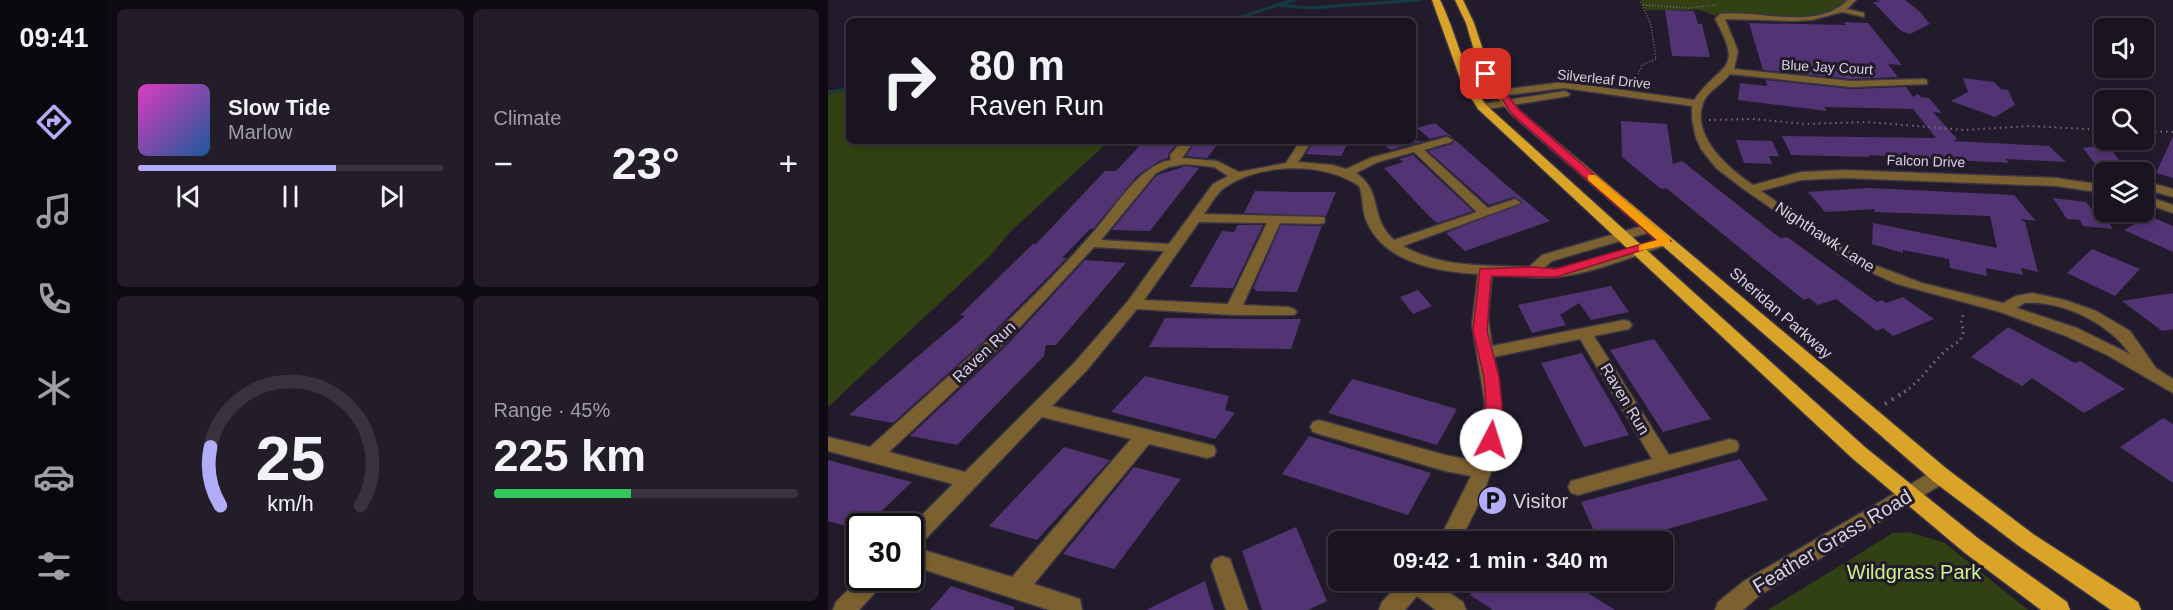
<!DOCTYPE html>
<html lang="en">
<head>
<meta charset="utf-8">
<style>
	:root { --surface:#1a1420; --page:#231d29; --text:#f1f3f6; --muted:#9f9ea5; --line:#38333e; --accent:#b2adf9 }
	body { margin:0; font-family:Helvetica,sans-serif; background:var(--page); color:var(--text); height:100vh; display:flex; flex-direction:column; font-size:22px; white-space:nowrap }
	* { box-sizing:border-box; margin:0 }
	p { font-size:20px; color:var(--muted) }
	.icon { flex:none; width:33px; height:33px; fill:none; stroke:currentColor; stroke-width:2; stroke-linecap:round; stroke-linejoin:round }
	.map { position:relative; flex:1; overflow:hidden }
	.drawer { display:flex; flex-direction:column; gap:9px; padding:9px; background:#0e0b12; width:720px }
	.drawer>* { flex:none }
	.banner { position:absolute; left:18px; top:18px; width:570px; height:126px; border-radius:9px; box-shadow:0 3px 9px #0003,0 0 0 2px var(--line); background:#1a1420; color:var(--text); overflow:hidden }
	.controls { position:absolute; left:1266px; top:18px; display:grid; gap:12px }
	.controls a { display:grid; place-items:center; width:60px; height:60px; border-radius:9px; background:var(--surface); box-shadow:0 3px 9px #0003,0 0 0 2px var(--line); font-size:30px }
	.speed { position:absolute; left:18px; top:513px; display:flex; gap:12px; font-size:30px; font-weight:700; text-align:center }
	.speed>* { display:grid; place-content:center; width:78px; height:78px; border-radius:50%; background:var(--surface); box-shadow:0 3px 9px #0003,0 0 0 2px var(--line); line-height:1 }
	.speed .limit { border:3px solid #111; border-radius:9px; background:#fff; color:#111 }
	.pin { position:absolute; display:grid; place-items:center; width:51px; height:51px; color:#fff; margin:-26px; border-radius:12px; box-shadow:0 3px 9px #0006 }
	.me { position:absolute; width:66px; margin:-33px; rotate:5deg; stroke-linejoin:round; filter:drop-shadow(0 0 4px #0008) }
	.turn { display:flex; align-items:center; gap:21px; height:126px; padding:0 24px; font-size:27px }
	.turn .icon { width:78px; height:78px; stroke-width:2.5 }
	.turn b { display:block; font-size:42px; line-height:51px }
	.big { font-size:45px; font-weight:700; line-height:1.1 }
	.drawer .widget { flex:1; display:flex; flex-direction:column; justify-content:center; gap:9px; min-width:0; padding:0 21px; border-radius:9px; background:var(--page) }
	.drawer .dial { align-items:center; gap:0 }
	.dial svg { height:156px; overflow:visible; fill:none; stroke:var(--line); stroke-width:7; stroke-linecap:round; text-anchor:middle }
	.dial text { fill:var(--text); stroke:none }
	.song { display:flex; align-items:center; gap:18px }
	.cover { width:72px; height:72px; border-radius:9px; background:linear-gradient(135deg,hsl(310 70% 55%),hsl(210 70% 35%)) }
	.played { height:6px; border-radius:3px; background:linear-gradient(90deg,var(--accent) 65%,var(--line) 65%) }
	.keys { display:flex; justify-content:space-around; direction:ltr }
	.heat { display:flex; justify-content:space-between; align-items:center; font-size:33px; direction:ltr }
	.charge { height:9px; border-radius:4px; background:linear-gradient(90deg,#34c759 45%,var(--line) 0) }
	.drawer .tiles { flex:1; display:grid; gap:9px; grid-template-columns:repeat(2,1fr) }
	.trip { position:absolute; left:500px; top:531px; width:345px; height:60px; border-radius:9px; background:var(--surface); box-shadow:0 3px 9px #0003,0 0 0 2px var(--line); font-weight:700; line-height:60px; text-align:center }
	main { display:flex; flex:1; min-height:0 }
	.tab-bar { display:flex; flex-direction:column; width:108px; justify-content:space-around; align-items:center; background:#0a080d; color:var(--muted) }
	.tab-bar .icon { width:42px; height:42px }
	.tab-bar .active { color:var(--accent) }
	.tab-bar b { font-size:27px; color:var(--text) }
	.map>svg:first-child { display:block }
</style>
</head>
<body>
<main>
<nav class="tab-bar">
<b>09:41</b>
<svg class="icon active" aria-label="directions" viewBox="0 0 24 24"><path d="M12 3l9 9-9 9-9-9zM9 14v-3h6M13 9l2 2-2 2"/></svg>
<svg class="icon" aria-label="music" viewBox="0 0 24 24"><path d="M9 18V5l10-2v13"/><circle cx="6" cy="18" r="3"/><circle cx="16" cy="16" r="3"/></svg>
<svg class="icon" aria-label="phone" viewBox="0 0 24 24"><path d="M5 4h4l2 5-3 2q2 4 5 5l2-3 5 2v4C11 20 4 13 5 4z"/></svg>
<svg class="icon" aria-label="climate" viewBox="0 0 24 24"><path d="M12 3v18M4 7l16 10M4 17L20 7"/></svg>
<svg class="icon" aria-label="car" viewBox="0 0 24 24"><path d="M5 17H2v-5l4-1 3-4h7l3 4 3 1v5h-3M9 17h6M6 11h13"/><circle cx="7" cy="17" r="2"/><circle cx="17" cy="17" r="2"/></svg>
<svg class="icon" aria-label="filters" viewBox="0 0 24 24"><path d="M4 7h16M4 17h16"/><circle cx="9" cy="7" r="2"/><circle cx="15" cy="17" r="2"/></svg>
</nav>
<section class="drawer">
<div class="tiles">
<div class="widget">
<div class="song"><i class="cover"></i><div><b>Slow Tide</b><p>Marlow</p></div></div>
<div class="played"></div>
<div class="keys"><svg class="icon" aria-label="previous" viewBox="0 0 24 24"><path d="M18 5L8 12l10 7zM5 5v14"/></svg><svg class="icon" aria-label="pause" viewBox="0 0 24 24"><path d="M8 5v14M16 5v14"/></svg><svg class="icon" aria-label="next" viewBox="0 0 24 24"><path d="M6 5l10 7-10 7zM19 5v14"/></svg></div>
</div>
<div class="widget"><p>Climate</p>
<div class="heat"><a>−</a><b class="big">23°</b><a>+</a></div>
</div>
<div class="widget dial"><svg viewBox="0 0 100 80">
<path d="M14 69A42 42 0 1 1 86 69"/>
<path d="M14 69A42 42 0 0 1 9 39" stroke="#b2adf9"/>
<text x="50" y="56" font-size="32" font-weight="700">25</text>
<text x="50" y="72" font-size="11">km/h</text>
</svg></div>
<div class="widget"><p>Range · 45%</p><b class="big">225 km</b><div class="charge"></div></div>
</div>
</section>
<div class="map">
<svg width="1345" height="610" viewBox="0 0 1345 610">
	<rect width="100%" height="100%" fill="#221b2b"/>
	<path fill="#324113" d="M813,0H1024L1020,6L985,17L893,18L872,10H817Z
		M0,90L21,91V141H281L183,231L162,256L0,407Z
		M1081,532L1117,543L1200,610H940L1065,533Z"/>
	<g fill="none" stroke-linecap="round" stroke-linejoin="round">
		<path stroke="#163a43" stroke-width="3" d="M448,5L482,8L591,0
			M400,21L466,0
			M0,93L21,88"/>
	</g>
	<path fill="#523475" d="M1049,0H1077L1091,11L1102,24L1082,34L1073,31L1045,2H1052Z
		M837,10L866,11L870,24H874L882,57L844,56Z
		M1016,22L1040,23L1074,65L1060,64L1070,77L1023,79L935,70L921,23L1018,25Z
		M1135,78L1166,82L1173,89L1180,90L1187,105L1167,117L1123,101L1140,92Z
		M938,80L1023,89L1078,87L1085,97L1090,94L1093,97L1101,98L1114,113L1105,112L1129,139L1125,141L1221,146L1238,162L1178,159L1181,163L1040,155L1042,157L963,155L954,136L1108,138L1085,109L996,107L999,111L910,100L912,83L939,86Z
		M793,121L839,124L845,164L854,161L952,238L959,237L1049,302L1054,300L1058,303L1075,297L1106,319L1065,336L1055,328L1049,331L1008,299L990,305L981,298L976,300L838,188L833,189L794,157Z
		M607,123L624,137L618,135L602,139L589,128Z
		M1345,136V178L1328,173Z
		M627,140L683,189L722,221L637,251L618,233L695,202L686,197L661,205L600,151L624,144Z
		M908,140L944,141L951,156H941L944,164L916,163Z
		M316,141H351L340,154V158L331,161L309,176L265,229H262L234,258H239L157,340L65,423L21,415L137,316L132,315L205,244H208L277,171H288Z
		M368,141H392L379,158L358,156Z
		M486,141H521L513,156L478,154Z
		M552,141H596L562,150Z
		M1269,146L1282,148L1297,168L1267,164L1255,148Z
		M585,155L645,211L609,223L599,214L556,168L575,162L571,159Z
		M358,166L371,168L322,231L284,230L329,175Z
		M1041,188L1186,195L1208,221L1192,219L1197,222L1210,272L1193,268L1195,275L1158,268L1159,276L1122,268L1121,259L1075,250V253L1044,244L1045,223L1169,248L1162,216L1046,212L1047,209L997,212L980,192Z
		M427,191L469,192H508L498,216L416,213Z
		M1225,198L1258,202L1265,211L1273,212L1285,229L1255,226L1252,220L1239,219Z
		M1321,216L1345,226V252L1296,230Z
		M410,225H435L405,288L362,287L394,231L406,232Z
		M453,225L494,226L469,292L427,291L428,289H425Z
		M1264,249L1312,269L1287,296L1239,273Z
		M257,260L298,263L228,345H218L216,356L129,445L82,436L181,343Z
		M783,286L801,312L763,320L751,303L732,315L738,325L704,333L690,305Z
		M590,290L604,306L585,314L572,297Z
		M1345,293V329L1334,331L1294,301Z
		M337,318L446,319H473L463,349L321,347Z
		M1180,327L1247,363L1252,361L1297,389L1256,413L1204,378L1194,386L1143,357Z
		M826,339L867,397L883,419L835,432L782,350Z
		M754,353L789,413L801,435L756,447L713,363Z
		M317,376L401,396L397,410L407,413L387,439L283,412Z
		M524,379L550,386L629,409L609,445L500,413Z
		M1335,418L1345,424V483L1292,447Z
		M481,436L537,453L603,473L580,515L454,474Z
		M236,447L282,460L209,540L161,526Z
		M912,459L940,500L795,542H771L753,502Z
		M0,460L33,469L84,482L38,526H32V530L0,521Z
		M306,467L353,479L286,569L235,554Z
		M468,527L499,601L480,610H434L414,551Z
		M653,580H739L787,610H665L642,595Z
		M377,581L386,610H318Z
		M123,586L186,607V610H102Z"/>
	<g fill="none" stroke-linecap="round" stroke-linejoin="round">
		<defs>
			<path id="minor" d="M1020,0H1028L1019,9L1036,13V17L1014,12L984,20L965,21L897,19L910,51L906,69L1023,81L1096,79L1099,80V84L1023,87L902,74C895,84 881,90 876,101C861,135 901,169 925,185L973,172L1016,170L1228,178L1276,185V193L1228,186L1016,178L973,180L933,191L1005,241L1049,266L1094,283L1175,303L1188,296L1204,293L1237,300L1268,311L1302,331L1328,368L1345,379V393L1279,355L1238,336L1172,312L1069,284L1024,264L914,188L888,168L873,149L868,138L864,119V106L736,88L646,99L641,96L646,93L736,82L866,100C892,62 917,73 887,19L892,14C931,9 988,32 1020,0ZM1196,303C1233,300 1281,323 1302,354L1249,328L1189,308Z
				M737,91L742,94L740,96L654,110L649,107L654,104Z
				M619,137L625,140L623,142L596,150L660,208L687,199L693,203L575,246C614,268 657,265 701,267L714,255L821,224L828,228L826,231L724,261L716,268C757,273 799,247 837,237L844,241L842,244C806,256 767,273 729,277C712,279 683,275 664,275L660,317L664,346L796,320L801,321L804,325L801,329L766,336L841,455L902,439L909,441L911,446L909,451L750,495L743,493L740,487L743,481L824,459L752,339L666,357C684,428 666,479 631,542H610L643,476L617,471L491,434L485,432L482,427L485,422L491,420L617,455L648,461L654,441L657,404L644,324L650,274C611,272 556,263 539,222C533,210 536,197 531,186C495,161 431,163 396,188C388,194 382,206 376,214L496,217L497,220L496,223L491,224L452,223L415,305L461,307L466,309L469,312L466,315H405L309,309L259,370L224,406L379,444L386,446L388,451L386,456L379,458L321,444L206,584L252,599L254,610H221L82,565V527L125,484L0,451V437L42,447C119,377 200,308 268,229C287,207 313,164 343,160L342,155L354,141H366L354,158L389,161L411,172L458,163L472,141H484L470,162L505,165L518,169L542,158ZM586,152L649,212L566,240C540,216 556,192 528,173L550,162ZM358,164L386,167L400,176L385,184L341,244L273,240L328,173L341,167ZM371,222L439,223L400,304L316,300ZM266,247L336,251L300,301L247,362L137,472L61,452L179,341ZM214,417L303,439L184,577L89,548Z
				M1316,181L1345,189V197L1316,189Z
				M1316,195L1345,205V213L1316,203Z
				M1112,467L1119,469L1122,475L1119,481L932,595L915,610H887L890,602L916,581Z
				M394,556L402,559L420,610H398L383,566L386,559Z
				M32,578H57L54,585L31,610H5L8,602Z
				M575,580H603L635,602L638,610H608L589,596L577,610H551L554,602Z"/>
			<path id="major" d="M604,0H612C629,34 635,73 658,105L1038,448L1151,539L1239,602L1242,610H1213L1137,553L1024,458L650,109L633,81Z
				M627,0H635L646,23L663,74L691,110L1119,469L1205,534L1310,602L1313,610H1283L1191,546L1105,481L683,114L653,74L638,23Z"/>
		</defs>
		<use href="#minor" stroke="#3b3544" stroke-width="3"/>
		<use href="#major" stroke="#3b3544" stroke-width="3"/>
		<path stroke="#716b79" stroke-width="1.5" stroke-dasharray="1 2" stroke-linecap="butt" d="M815,5L860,8L888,5
			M810,83L809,77L814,65L828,59L823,25L812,0"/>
		<path stroke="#716b79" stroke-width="2" stroke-dasharray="1.5 4" stroke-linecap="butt" d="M881,120L926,119L977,124L1040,122L1136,130L1202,126L1276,130
			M1316,131L1345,132"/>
		<path stroke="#716b79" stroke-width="3" stroke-dasharray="1.5 4.5" stroke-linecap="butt" d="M1076,392C1098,378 1108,353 1132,341L1136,331L1133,323L1136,312"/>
		<path stroke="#716b79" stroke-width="4" stroke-dasharray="2 6" stroke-linecap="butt" d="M1057,404L1078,391"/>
		<use href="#minor" fill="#7b612f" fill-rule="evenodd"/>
		<use href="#major" fill="#daa428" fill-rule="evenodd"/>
	</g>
	<path fill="#e11d48" stroke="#92132f" stroke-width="1.5" d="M655,72H661L691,110L843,241L728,277L663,276L659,331L671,377L674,405L671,440L669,444H657L655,440L658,405L656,377L645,331L652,269L705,267L727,269L828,240L684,114Z"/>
	<path fill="#f59e0b" d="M760,175H767L842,239V244L811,251V245L829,240L760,180Z"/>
	<defs>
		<symbol id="parking-disc" viewBox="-11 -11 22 22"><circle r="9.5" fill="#b2adf9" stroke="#221b2b"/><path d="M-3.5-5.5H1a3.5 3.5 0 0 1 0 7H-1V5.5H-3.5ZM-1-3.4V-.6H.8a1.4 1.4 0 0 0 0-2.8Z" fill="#111"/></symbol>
	</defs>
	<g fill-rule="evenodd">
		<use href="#parking-disc" x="648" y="484" width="33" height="33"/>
	</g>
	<g text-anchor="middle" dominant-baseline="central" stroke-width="6" stroke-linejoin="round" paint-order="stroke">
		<g font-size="14" fill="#d6d2dd" stroke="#221b2b">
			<text transform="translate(999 67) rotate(3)">Blue Jay Court</text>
			<text transform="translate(776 79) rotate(6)">Silverleaf Drive</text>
			<text transform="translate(1098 161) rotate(2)">Falcon Drive</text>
		</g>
		<g font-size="16" fill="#d6d2dd" stroke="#221b2b">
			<text transform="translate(997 237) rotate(33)">Nighthawk Lane</text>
			<text transform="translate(953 313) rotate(41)">Sheridan Parkway</text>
			<text transform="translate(156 352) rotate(-44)">Raven Run</text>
			<text transform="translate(797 399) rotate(59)">Raven Run</text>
		</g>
		<g font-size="20" fill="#d6d2dd" stroke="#221b2b" text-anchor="start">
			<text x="685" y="501">Visitor</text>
		</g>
		<g font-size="20" fill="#d6d2dd" stroke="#221b2b">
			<text transform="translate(1004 541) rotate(-31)">Feather Grass Road</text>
		</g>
		<g font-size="20" fill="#cdf388" stroke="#221b2b">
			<text x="1086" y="572">Wildgrass Park</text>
		</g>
	</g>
</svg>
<div class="controls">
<a><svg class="icon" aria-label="sound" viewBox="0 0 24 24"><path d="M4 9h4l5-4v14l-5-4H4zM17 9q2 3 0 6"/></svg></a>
<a><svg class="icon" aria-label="search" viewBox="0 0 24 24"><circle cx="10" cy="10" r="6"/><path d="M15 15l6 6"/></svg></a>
<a><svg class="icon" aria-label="layers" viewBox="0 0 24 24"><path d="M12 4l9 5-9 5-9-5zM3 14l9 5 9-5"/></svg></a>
</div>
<div class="speed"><div class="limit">30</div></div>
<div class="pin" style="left:658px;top:74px;background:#d93025"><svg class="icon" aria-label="arrive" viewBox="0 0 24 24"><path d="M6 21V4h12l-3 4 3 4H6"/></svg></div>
<svg class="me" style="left:663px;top:440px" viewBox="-20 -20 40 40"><circle r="19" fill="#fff"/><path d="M0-13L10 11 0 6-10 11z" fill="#e11d48"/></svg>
<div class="trip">09:42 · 1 min · 340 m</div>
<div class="banner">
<div class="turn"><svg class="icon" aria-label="right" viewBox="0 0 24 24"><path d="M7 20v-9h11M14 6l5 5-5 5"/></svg><div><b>80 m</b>Raven Run</div></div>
</div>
</div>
</main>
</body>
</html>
